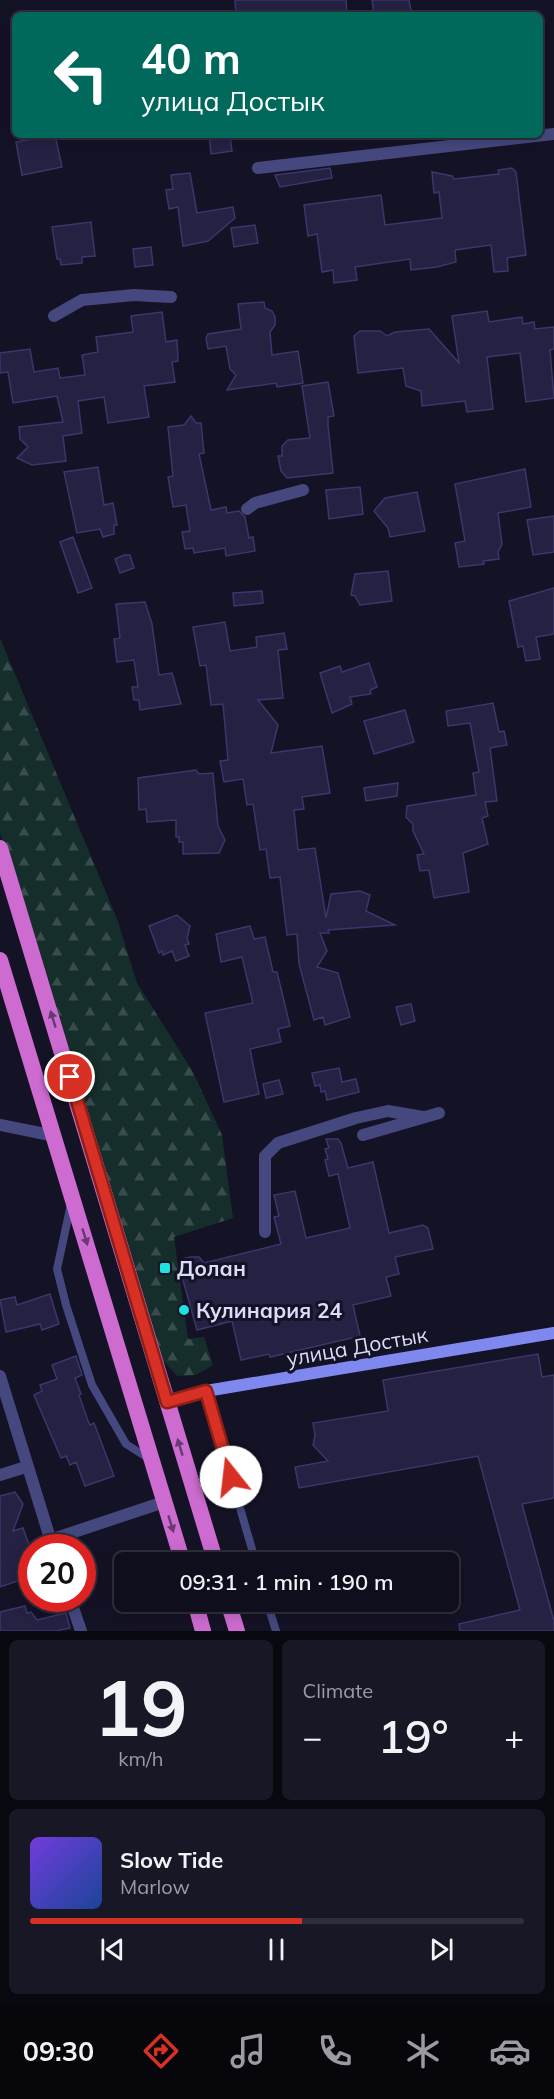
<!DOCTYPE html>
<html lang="en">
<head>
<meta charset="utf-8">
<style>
	:root { --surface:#0f0e1c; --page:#181725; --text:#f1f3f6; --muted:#9b9ca3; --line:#2f2e3b; --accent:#d93025 }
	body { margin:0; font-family:Mulish,sans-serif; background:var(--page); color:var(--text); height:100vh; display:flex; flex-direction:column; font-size:22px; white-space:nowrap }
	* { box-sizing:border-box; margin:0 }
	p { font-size:20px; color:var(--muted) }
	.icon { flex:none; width:33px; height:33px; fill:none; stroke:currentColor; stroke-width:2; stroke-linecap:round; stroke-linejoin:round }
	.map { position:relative; height:1631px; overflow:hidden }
	.panel { display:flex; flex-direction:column; gap:9px; padding:9px; background:#08080f; flex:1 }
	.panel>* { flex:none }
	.top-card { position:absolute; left:12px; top:12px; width:531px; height:126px; border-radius:9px; box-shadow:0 3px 15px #0003,0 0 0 2px var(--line); background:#00695c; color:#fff; overflow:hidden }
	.speed { position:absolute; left:18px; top:1534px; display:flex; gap:12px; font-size:30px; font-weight:700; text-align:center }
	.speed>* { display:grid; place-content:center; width:78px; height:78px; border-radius:50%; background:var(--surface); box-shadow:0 3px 15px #0003,0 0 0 2px var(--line); line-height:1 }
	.speed .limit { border:9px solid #d22; background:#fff; color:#111 }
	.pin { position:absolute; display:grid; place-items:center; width:51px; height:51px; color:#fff; margin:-26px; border:3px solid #fff; border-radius:50%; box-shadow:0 2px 6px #0007 }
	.me { position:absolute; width:66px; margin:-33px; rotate:344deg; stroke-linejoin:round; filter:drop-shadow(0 0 4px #0008) }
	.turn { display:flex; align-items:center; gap:21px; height:126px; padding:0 30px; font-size:27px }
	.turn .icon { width:78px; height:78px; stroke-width:2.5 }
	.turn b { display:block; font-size:42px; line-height:51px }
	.big { font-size:45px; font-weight:600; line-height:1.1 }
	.panel .tile { flex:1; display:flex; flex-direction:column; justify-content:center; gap:9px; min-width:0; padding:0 21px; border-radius:9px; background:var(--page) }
	.panel .dial { align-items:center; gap:0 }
	.dial b { font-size:78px; line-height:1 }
	.song { display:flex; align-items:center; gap:18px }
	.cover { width:72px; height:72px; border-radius:9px; background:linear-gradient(135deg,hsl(260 70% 55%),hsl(220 70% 35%)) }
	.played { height:6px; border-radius:3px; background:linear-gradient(90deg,var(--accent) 55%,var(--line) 55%) }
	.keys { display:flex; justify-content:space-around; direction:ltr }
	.heat { display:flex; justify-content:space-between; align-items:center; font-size:33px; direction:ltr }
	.panel .tiles { flex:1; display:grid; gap:9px; grid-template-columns:1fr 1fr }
	.tile:last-child { grid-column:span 2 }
	.trip { position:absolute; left:114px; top:1552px; width:345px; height:60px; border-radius:9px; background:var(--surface); box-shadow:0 3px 15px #0003,0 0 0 2px var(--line); font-weight:600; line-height:60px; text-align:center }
	.menu { display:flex; height:96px; justify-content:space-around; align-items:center; background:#06060b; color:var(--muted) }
	.menu .icon { width:42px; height:42px }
	.menu .active { color:var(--accent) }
	.menu b { font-size:27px; color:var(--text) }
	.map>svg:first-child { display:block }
</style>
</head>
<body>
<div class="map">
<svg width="554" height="1631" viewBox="0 0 554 1631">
	<defs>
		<pattern id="forest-firs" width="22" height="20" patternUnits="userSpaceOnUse" patternTransform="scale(1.5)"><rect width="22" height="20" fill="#162e2b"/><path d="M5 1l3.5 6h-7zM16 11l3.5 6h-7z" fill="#374c4b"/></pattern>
	</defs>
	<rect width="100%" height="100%" fill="#141225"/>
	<path fill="url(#forest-firs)" d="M0,638L117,919L137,983L193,1072L222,1135L233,1218L174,1237L188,1339L204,1337L213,1365L196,1375L177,1376L156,1353L0,833Z"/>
	<path fill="#242143" stroke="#3b366c" stroke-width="1.5" d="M235,0H346L347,15H236Z
		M372,0H409L412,15H374Z
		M55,135L62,167L22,175L16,142Z
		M209,135H230L232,151L211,154Z
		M330,168L332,178L280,187L275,175Z
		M512,168L516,172L526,255L507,258L508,271L494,272L491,245L455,250L456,262L437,267L411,270L410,259L355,267L357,280L334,283L333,270L322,272L317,234L308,236L304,205L381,195L385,225L442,218L439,192L434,193L432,172L452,176L454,179L499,174L498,170Z
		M190,173L197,213L233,207L235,218L208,241L183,246L178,207L169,209L166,190L173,189L171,175Z
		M91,222L95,256L82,257V263L61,265L60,259H57L52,227Z
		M255,225L258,243L234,247L231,228Z
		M151,247L153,265L135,267L133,249Z
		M264,302L265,308L272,311L275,317V325L270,332L272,355L298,351L303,383L277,387L276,383L227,390L236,375L230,369L226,346L208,349L206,338L208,334L241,329L238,304Z
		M487,311L489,322L522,317L523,324L534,322L535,329L554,327V349L550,350L554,398L526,402L520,353L487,357L493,409L467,412L465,401L422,406L421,391L406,386L403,368L358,373L354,336L360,331H380L387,336L395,332L429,329L459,363L452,316Z
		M162,312L166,342L177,340L178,361L172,362L175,382L144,386L149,417L108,423L104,397L78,401L82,433L63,436L66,461L32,465L17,458L28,447L20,439L19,427L63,422L57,396L13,403L8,372L0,373V353L30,349L34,372L58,368L60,378L85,375L82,355L98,352L96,337L133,332L131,316Z
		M328,382L334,416L328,417V425L333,473L287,478L281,471L278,456H282V446L288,440L310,438L302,386Z
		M191,416L196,423H201L204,453L199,454L211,510L226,507L227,513L239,511L245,517L249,538L253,537L255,551L226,556L225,548L194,553L193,548L185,549L182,532L190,531L186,505L173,507L168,477L173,476L168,427L184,425Z
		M98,467L104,505L113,503L117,525H114V534L103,537L100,529L77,533L64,472Z
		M525,469L531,507L498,513L502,544L498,552L499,559L483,561L484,564L459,567L455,543L465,541L455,484Z
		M360,487L363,514L329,519L326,490Z
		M417,492L425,531L390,537L388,528L374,511L385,498Z
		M554,516V552L533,555L527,520Z
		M73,537L92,588L78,593L60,542Z
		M124,555H130L134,568L120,573L115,559Z
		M388,571L392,601L360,605L355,596L351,595L355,574Z
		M554,588V634L536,637L540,659L526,661L523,646L518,647L509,601Z
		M262,591L263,603L234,606L233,593Z
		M145,602L152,624L159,675L172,673L181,704L140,710L139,700H134L132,687H138L134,660L117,662L114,639L120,638L116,604Z
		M225,622L230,651L257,647L256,637L284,633L287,649L278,650L283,698L258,700L278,725L271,753L322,746L330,793L302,797L304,809L294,810L298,850L315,848L326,918L331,894L360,891L370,895L366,911L395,925L328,930L329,933H320L327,951L317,967L338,973L350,1017L325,1025L323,1017L314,1020L299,964L297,934L287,935L280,877L270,878L266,849L260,850L253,804L247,805L243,779L224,782L220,761L228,760L223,704L211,705L206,665L200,666L193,627Z
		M369,663L377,687L370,690L371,694L350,697L352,704L332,713L320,673L340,666L342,672Z
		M493,703L499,732L504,731L507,745L490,748L497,801L485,802L488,816L482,818L488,844L463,853L469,892L434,898L429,870L420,871L417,855L424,854L413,831V824L406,817L407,806L476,795L473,773L479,772L470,723L448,726L446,711Z
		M405,710L414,742L374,754L364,721Z
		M196,770L199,774L213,773L218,826L225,840L219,853L183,854V842H179V837H176V820L147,822L146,809L139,810L138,778Z
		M398,783L397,796L366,801L364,788Z
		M177,915L190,926L187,938L189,944L185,945L189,956L176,961L172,951L163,955L162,951L159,953L149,926Z
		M250,926L254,939L265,937L273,972H277L290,1026L278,1029L281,1042L250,1049L259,1094L224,1102L205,1013L253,1003L242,957L221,962L216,934Z
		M411,1004L415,1021L401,1025L396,1007Z
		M339,1068L342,1082L356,1079L359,1092L327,1100L325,1091L321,1092L320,1085L315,1086L312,1073Z
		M279,1080L283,1094L266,1098L263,1084Z
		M326,1139H338L341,1143L348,1168L373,1162L389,1233L423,1225L428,1228L433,1249L395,1257L399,1274L386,1277L391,1296L353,1305L360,1336L270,1357L269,1354L241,1360L232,1321L197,1330L179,1266L182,1259L191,1257H199L204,1263L281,1244L274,1217L279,1216L274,1195L295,1191L306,1238L350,1228L338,1174L329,1176L325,1160L328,1159L325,1149L329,1148Z
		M50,1294L59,1324L42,1330L40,1324L6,1332L0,1300L15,1297L17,1305Z
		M538,1354L542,1377L554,1375V1498L522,1504L554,1621V1631H460L459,1624L520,1610L478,1456L299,1488L295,1467L328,1461L313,1445L315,1435L313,1423L388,1411L383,1380Z
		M76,1356L82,1375L75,1378L81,1394L79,1395L88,1421L90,1425L94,1423L114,1476L85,1486L76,1462L70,1465L66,1456L61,1458L34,1395L42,1391L40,1385L57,1379L52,1365Z
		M15,1492L23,1504L13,1531L23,1528L32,1553V1576L0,1587V1496Z
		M25,1606L27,1613L31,1612L37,1620L66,1613L70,1628L56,1631H0V1612Z"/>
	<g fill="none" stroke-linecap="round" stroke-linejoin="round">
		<path stroke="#44487e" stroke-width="8" d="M71,1204L57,1269L66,1305L92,1385L126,1444L148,1458
			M206,1391L256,1563
			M267,1602L276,1631"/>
		<path stroke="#44487e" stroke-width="12" d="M258,168L554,134
			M54,316L82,300L134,295L171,297
			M247,509L255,503L303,490
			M0,1125L55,1136
			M363,1135L439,1113
			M265,1232V1156L278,1143L356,1118L388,1111L423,1117
			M0,1376L53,1548
			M0,1475L26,1467
			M50,1540L164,1502
			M70,1599L81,1631"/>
		<path stroke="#7e88ee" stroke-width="12" d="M167,1402L206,1391L554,1333"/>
		<path stroke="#cd6bd0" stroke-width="16" d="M0,848L216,1563
			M0,960L183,1563
			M195,1602L203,1631
			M228,1602L237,1631"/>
	</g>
	<defs><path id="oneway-solid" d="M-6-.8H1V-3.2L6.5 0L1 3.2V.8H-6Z" transform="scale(1.5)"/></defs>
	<g fill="#673a72">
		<use href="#oneway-solid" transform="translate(53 1019) rotate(-107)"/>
		<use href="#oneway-solid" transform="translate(85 1237) rotate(73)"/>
		<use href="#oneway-solid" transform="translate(180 1447) rotate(-107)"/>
		<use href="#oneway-solid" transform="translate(171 1524) rotate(73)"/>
	</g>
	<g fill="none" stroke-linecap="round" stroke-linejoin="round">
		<defs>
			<path id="route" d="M70,1077L167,1402L206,1391L231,1477"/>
		</defs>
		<use href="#route" stroke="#8d1f18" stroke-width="15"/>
		<use href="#route" stroke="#d93025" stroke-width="10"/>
	</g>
	<g fill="#20e1df" stroke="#141225" stroke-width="2">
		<rect x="159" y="1262" width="12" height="12" rx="3"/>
		<circle cx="184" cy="1310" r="6"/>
	</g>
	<g text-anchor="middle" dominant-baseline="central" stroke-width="6" stroke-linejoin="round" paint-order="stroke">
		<g font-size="21" font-weight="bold" fill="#dbdbfa" stroke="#141225" text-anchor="start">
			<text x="177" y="1268">Долан</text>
			<text x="196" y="1310">Кулинария 24</text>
		</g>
		<g font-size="21" fill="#dbdbfa" stroke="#141225">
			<text transform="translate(357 1346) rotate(-10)">улица Достык</text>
		</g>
	</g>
</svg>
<div class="speed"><div class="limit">20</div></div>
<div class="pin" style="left:70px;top:1077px;background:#d93025"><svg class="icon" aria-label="arrive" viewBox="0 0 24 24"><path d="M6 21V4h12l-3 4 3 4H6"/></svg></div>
<svg class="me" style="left:231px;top:1477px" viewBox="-20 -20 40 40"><circle r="19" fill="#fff"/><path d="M0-13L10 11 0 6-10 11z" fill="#d93025"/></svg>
<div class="trip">09:31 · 1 min · 190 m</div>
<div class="top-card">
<div class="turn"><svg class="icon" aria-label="left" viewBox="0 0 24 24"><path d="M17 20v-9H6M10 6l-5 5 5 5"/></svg><div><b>40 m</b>улица Достык</div></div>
</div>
</div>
<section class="panel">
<div class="tiles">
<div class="tile dial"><b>19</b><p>km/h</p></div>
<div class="tile"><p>Climate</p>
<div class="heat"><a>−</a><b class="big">19°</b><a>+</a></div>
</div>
<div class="tile">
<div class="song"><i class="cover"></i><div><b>Slow Tide</b><p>Marlow</p></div></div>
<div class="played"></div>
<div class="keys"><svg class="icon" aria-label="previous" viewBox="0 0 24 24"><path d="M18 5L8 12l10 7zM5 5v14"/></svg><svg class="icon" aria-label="pause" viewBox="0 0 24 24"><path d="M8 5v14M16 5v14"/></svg><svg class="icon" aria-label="next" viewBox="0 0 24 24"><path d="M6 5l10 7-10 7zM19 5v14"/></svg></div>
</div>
</div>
</section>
<nav class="menu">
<b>09:30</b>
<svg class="icon active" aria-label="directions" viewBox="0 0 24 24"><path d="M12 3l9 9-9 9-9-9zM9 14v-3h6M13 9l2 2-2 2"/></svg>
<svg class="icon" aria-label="music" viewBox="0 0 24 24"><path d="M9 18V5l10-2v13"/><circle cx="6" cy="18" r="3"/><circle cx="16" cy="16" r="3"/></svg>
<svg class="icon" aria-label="phone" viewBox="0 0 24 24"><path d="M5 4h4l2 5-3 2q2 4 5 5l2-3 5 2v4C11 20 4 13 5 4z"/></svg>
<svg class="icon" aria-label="climate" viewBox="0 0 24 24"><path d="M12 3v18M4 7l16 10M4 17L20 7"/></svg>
<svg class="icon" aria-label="car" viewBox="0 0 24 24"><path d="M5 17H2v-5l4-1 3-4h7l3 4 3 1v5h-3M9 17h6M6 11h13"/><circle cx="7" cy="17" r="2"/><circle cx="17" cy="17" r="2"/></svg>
</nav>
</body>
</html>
